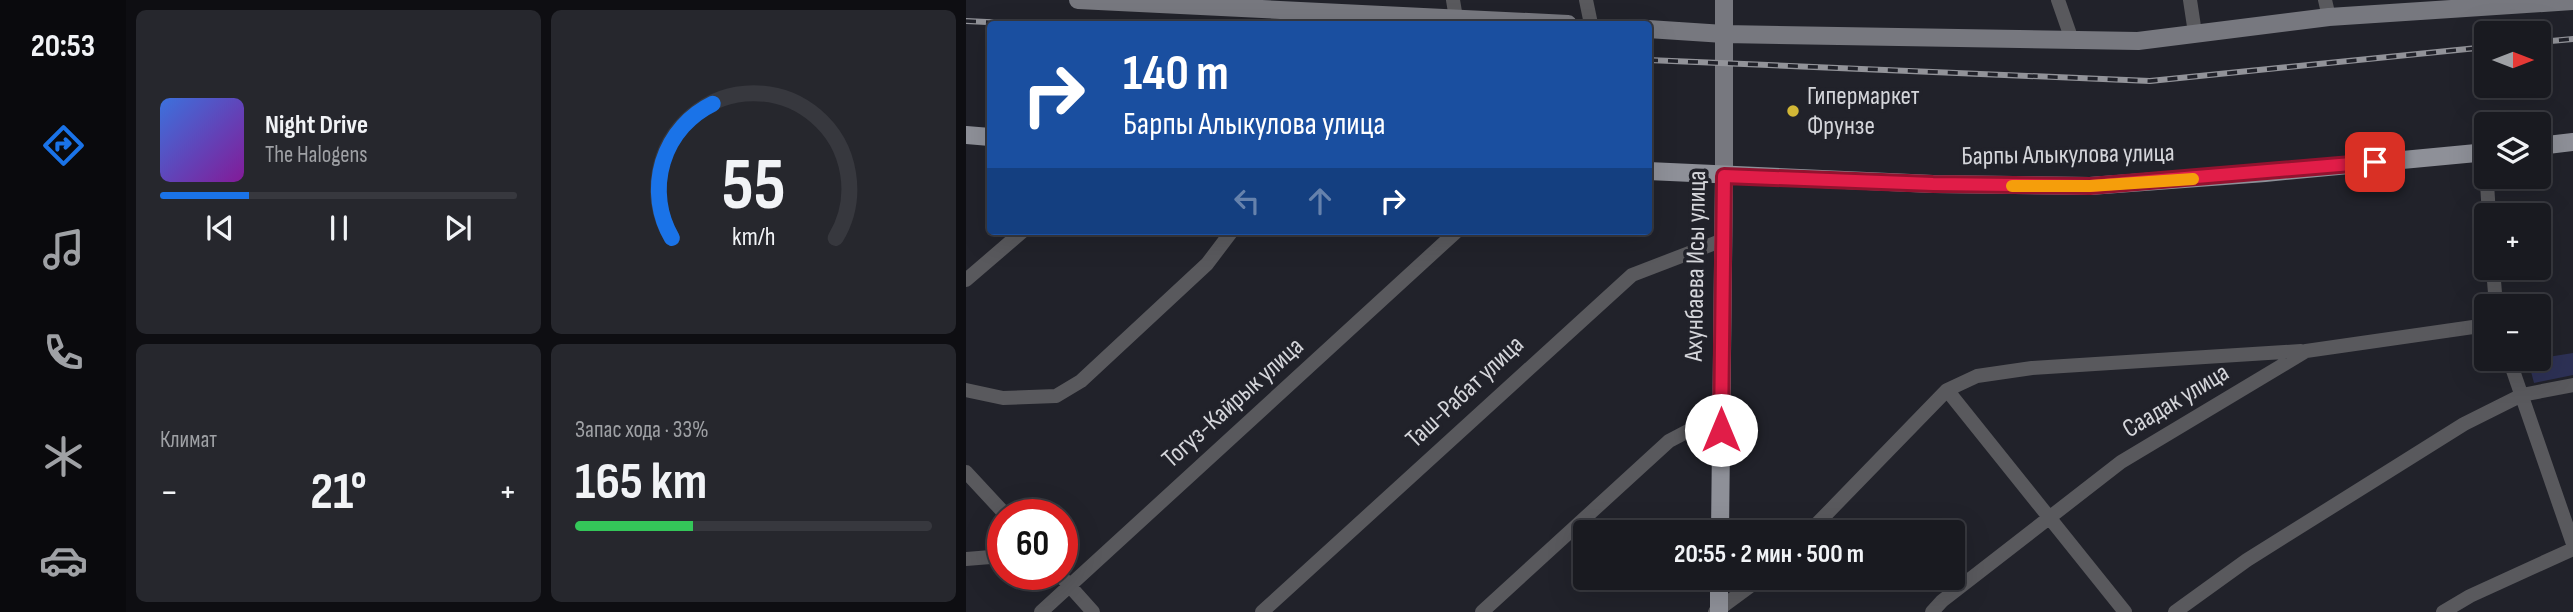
<!DOCTYPE html>
<html lang="ru">
<head>
<meta charset="utf-8">
<style>
	:root { --surface:#191a20; --page:#26272d; --text:#f1f3f6; --muted:#9fa1a5; --line:#37383e; --accent:#1a73e8 }
	body { margin:0; font-family:"Sofia Sans Condensed",sans-serif; background:var(--page); color:var(--text); height:100vh; display:flex; flex-direction:column; font-size:26px; white-space:nowrap }
	* { box-sizing:border-box; margin:0 }
	p { font-size:23px; color:var(--muted) }
	.icon { flex:none; width:38px; height:38px; fill:none; stroke:currentColor; stroke-width:2; stroke-linecap:round; stroke-linejoin:round }
	.map { position:relative; flex:1; overflow:hidden }
	.drawer { display:flex; flex-direction:column; gap:10px; padding:10px; background:#0e0e12; width:840px }
	.drawer>* { flex:none }
	.guide { position:absolute; left:21px; top:21px; width:665px; height:214px; border-radius:7px; box-shadow:0 7px 28px #0002,0 0 0 2px var(--line); background:#1a4fa0; color:#fff; overflow:hidden }
	.needle { width:46px; rotate:90deg }
	.controls { position:absolute; left:1508px; top:21px; display:grid; gap:14px }
	.controls a { display:grid; place-items:center; width:77px; height:77px; border-radius:7px; background:var(--surface); box-shadow:0 7px 28px #0002,0 0 0 2px var(--line); font-size:35px }
	.speed { position:absolute; left:21px; top:499px; display:flex; gap:14px; font-size:35px; font-weight:700; text-align:center }
	.speed>* { display:grid; place-content:center; width:91px; height:91px; border-radius:50%; background:var(--surface); box-shadow:0 7px 28px #0002,0 0 0 2px var(--line); line-height:1 }
	.speed .limit { border:10px solid #d22; background:#fff; color:#111 }
	.pin { position:absolute; display:grid; place-items:center; width:60px; height:60px; color:#fff; margin:-30px; border-radius:14px; box-shadow:0 4px 10px #0006 }
	.me { position:absolute; width:77px; margin:-38px; rotate:0deg; stroke-linejoin:round; filter:drop-shadow(0 0 5px #0008) }
	.turn { display:flex; align-items:center; gap:24px; height:147px; padding:0 21px; font-size:32px }
	.turn .icon { width:91px; height:91px; stroke-width:2.5 }
	.turn b { display:block; font-size:49px; line-height:60px }
	.lanes { display:flex; align-items:center; height:66px; padding:0 21px; background:#0003; justify-content:center; gap:35px; direction:ltr }
	.lanes .off { opacity:.35 }
	.big { font-size:52px; font-weight:700; line-height:1.1 }
	.drawer .widget { flex:1; display:flex; flex-direction:column; justify-content:center; gap:10px; min-width:0; padding:0 24px; border-radius:10px; background:var(--page) }
	.drawer .dial { align-items:center; gap:0 }
	.dial svg { height:182px; overflow:visible; fill:none; stroke:var(--line); stroke-width:7; stroke-linecap:round; text-anchor:middle }
	.dial text { fill:var(--text); stroke:none }
	.song { display:flex; align-items:center; gap:21px }
	.cover { width:84px; height:84px; border-radius:10px; background:linear-gradient(135deg,hsl(220 70% 55%),hsl(290 70% 35%)) }
	.played { height:7px; border-radius:4px; background:linear-gradient(90deg,var(--accent) 25%,var(--line) 25%) }
	.keys { display:flex; justify-content:space-around; direction:ltr }
	.heat { display:flex; justify-content:space-between; align-items:center; font-size:38px; direction:ltr }
	.charge { height:10px; border-radius:5px; background:linear-gradient(90deg,#34c759 33%,var(--line) 0) }
	.drawer .tiles { flex:1; display:grid; gap:10px; grid-template-columns:repeat(2,1fr) }
	.trip { position:absolute; left:607px; top:520px; width:392px; height:70px; border-radius:7px; background:var(--surface); box-shadow:0 7px 28px #0002,0 0 0 2px var(--line); font-weight:700; line-height:70px; text-align:center }
	main { display:flex; flex:1; min-height:0 }
	.dock { display:flex; flex-direction:column; width:126px; justify-content:space-around; align-items:center; background:#0a0a0d; color:var(--muted) }
	.dock .icon { width:49px; height:49px }
	.dock .selected { color:var(--accent) }
	.dock b { font-size:32px; color:var(--text) }
	.map>svg:first-child { display:block }
</style>
</head>
<body>
<main>
<nav class="dock">
<b>20:53</b>
<svg class="icon selected" aria-label="directions" viewBox="0 0 24 24"><path d="M12 3l9 9-9 9-9-9zM9 14v-3h6M13 9l2 2-2 2"/></svg>
<svg class="icon" aria-label="music" viewBox="0 0 24 24"><path d="M9 18V5l10-2v13"/><circle cx="6" cy="18" r="3"/><circle cx="16" cy="16" r="3"/></svg>
<svg class="icon" aria-label="phone" viewBox="0 0 24 24"><path d="M5 4h4l2 5-3 2q2 4 5 5l2-3 5 2v4C11 20 4 13 5 4z"/></svg>
<svg class="icon" aria-label="climate" viewBox="0 0 24 24"><path d="M12 3v18M4 7l16 10M4 17L20 7"/></svg>
<svg class="icon" aria-label="car" viewBox="0 0 24 24"><path d="M5 17H2v-5l4-1 3-4h7l3 4 3 1v5h-3M9 17h6M6 11h13"/><circle cx="7" cy="17" r="2"/><circle cx="17" cy="17" r="2"/></svg>
</nav>
<section class="drawer">
<div class="tiles">
<div class="widget">
<div class="song"><i class="cover"></i><div><b>Night Drive</b><p>The Halogens</p></div></div>
<div class="played"></div>
<div class="keys"><svg class="icon" aria-label="previous" viewBox="0 0 24 24"><path d="M18 5L8 12l10 7zM5 5v14"/></svg><svg class="icon" aria-label="pause" viewBox="0 0 24 24"><path d="M8 5v14M16 5v14"/></svg><svg class="icon" aria-label="next" viewBox="0 0 24 24"><path d="M6 5l10 7-10 7zM19 5v14"/></svg></div>
</div>
<div class="widget dial"><svg viewBox="0 0 100 80">
<path d="M14 69A42 42 0 1 1 86 69"/>
<path d="M14 69A42 42 0 0 1 32 10" stroke="#1a73e8"/>
<text x="50" y="56" font-size="32" font-weight="700">55</text>
<text x="50" y="72" font-size="11">km/h</text>
</svg></div>
<div class="widget"><p>Климат</p>
<div class="heat"><a>−</a><b class="big">21°</b><a>+</a></div>
</div>
<div class="widget"><p>Запас хода · 33%</p><b class="big">165 km</b><div class="charge"></div></div>
</div>
</section>
<div class="map">
<svg width="1607" height="612" viewBox="0 0 1607 612">
	<rect width="100%" height="100%" fill="#21222a"/>
	<path fill="#2d3155" d="M1607,353V375L1568,383L1562,360Z"/>
	<g fill="none" stroke-linecap="round" stroke-linejoin="round">
		<path stroke="#59595d" stroke-width="14" d="M487,0L490,18
			M620,0L625,24
			M1092,0L1106,40
			M1224,0L1229,33
			M1359,0L1363,17
			M1519,152L1523,215
			M1527,268L1530,306
			M0,280L57,231
			M1543,359L1607,544
			M0,390L37,398L90,396L115,381L241,264L266,231
			M981,390L1159,612
			M0,472L39,514
			M843,532L981,390L1011,376L1066,368L1335,351
			M0,559L37,556
			M93,574L127,612
			M75,612L491,231
			M296,612L666,275L757,240
			M516,612L703,441L724,430H755
			M749,612L795,578
			M966,612L976,601L1155,462L1340,351L1521,325
			M1209,612L1281,560L1498,424L1556,395L1607,385
			M1477,612L1504,596L1607,549"/>
		<path stroke="#77787f" stroke-width="18" d="M112,0L602,24
			M682,29L758,34L1172,41L1363,17L1607,1
			M758,176V0"/>
		<path stroke="#8e9098" stroke-width="18" d="M0,135L24,137
			M1573,146L1607,142
			M682,171L967,184L1124,186L1299,173L1521,152
			M754,532L758,176
			M753,612V578"/>
		<defs>
			<path id="rail" d="M0,21L62,24
				M1573,42L1607,39
				M682,60L1184,81L1521,47"/>
		</defs>
		<use href="#rail" stroke="#929399" stroke-width="6"/>
		<use href="#rail" stroke="#21222a" stroke-width="3.5" stroke-dasharray="10" stroke-linecap="butt"/>
	</g>
	<g fill="none" stroke-linecap="round" stroke-linejoin="round">
		<defs>
			<path id="route" d="M755,430L758,176L967,184L1124,186L1409,162"/>
		</defs>
		<use href="#route" stroke="#92132f" stroke-width="18"/>
		<use href="#route" stroke="#e11d48" stroke-width="12"/>
		<path stroke="#f59e0b" stroke-width="12" d="M1046,186H1124L1227,179"/>
	</g>
	<circle fill="#d2b736" stroke="#21222a" stroke-width="2.5" cx="827" cy="111" r="7"/>
	<g text-anchor="middle" dominant-baseline="central" stroke-width="7" stroke-linejoin="round" paint-order="stroke">
		<g font-size="26" fill="#d4d5da" stroke="#21222a" text-anchor="start">
			<text x="841" y="96">Гипермаркет<tspan x="841" dy="30">Фрунзе</tspan></text>
		</g>
		<g font-size="26" fill="#d4d5da" stroke="#21222a">
			<text transform="translate(1102 155) rotate(-1)">Барпы Алыкулова улица</text>
			<text transform="translate(730 266) rotate(-89)">Ахунбаева Исы улица</text>
			<text transform="translate(499 392) rotate(-43)">Таш-Рабат улица</text>
			<text transform="translate(1210 401) rotate(-31)">Саадак улица</text>
			<text transform="translate(267 403) rotate(-42)">Тогуз-Кайрык улица</text>
		</g>
	</g>
</svg>
<div class="controls">
<a><svg class="needle" viewBox="-14 -14 28 28"><path d="M0-13l5 13h-10z" fill="#e53935"/><path d="M0 13l5-13h-10z" fill="#9fa1a5"/></svg></a>
<a><svg class="icon" aria-label="layers" viewBox="0 0 24 24"><path d="M12 4l9 5-9 5-9-5zM3 14l9 5 9-5"/></svg></a>
<a>+</a>
<a>−</a>
</div>
<div class="speed"><div class="limit">60</div></div>
<div class="pin" style="left:1409px;top:162px;background:#d93025"><svg class="icon" aria-label="arrive" viewBox="0 0 24 24"><path d="M6 21V4h12l-3 4 3 4H6"/></svg></div>
<svg class="me" style="left:755px;top:430px" viewBox="-20 -20 40 40"><circle r="19" fill="#fff"/><path d="M0-13L10 11 0 6-10 11z" fill="#e11d48"/></svg>
<div class="trip">20:55 · 2 мин · 500 m</div>
<div class="guide">
<div class="turn"><svg class="icon" aria-label="right" viewBox="0 0 24 24"><path d="M7 20v-9h11M14 6l5 5-5 5"/></svg><div><b>140 m</b>Барпы Алыкулова улица</div></div>
<div class="lanes"><svg class="icon off" aria-label="left" viewBox="0 0 24 24"><path d="M17 20v-9H6M10 6l-5 5 5 5"/></svg><svg class="icon off" aria-label="ahead" viewBox="0 0 24 24"><path d="M12 20V5M6 11l6-6 6 6"/></svg><svg class="icon" aria-label="right" viewBox="0 0 24 24"><path d="M7 20v-9h11M14 6l5 5-5 5"/></svg></div>
</div>
</div>
</main>
</body>
</html>
